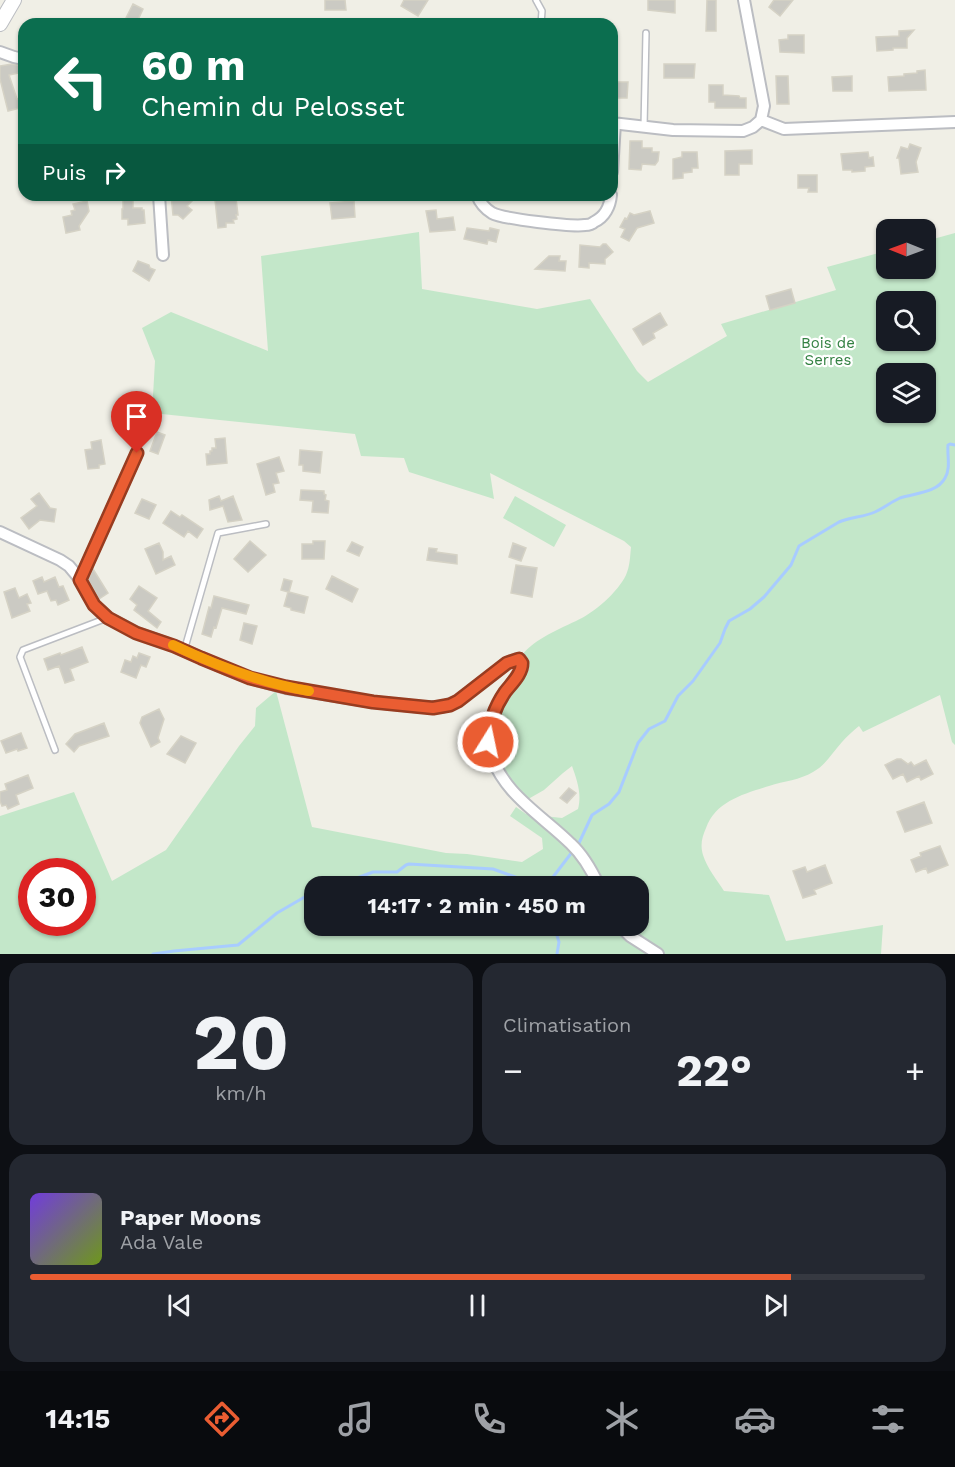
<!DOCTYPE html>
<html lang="fr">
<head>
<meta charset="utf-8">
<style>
	:root { --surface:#171b24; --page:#242831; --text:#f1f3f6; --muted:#9ea1a6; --line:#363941; --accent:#ea5d32 }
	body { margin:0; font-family:"Work Sans",sans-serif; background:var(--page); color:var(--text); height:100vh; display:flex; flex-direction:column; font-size:22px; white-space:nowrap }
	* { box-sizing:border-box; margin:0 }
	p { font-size:20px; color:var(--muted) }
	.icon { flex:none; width:33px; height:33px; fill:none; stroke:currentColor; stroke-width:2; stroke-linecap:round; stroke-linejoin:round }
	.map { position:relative; height:954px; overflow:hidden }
	.drawer { display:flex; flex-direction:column; gap:9px; padding:9px; background:#0d0f14; flex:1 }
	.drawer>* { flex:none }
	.guide { position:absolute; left:18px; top:18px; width:600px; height:183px; border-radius:18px; box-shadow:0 2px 4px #0004; background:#0b6e4f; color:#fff; overflow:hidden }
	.needle { width:39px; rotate:271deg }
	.controls { position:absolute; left:876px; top:219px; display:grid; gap:12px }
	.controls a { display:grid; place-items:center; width:60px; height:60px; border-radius:12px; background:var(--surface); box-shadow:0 2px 4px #0004; font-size:30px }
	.speed { position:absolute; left:18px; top:858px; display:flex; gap:12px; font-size:30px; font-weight:700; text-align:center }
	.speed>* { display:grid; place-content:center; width:78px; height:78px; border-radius:50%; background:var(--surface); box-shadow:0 2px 4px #0004; line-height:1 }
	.speed .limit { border:9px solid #d22; background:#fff; color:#111 }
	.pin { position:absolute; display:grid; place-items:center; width:51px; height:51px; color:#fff; margin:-62px -26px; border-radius:50% 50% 50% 0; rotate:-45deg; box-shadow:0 0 6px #0007 }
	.pin .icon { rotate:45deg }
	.me { position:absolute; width:66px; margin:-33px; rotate:10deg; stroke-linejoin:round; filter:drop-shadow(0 0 4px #0008) }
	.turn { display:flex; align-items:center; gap:21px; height:126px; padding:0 24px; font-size:27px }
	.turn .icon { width:78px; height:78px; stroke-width:2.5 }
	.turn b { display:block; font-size:42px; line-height:51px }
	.then { display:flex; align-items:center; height:57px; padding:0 24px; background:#0003; gap:12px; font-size:22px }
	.big { font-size:45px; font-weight:700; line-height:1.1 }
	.drawer .tile { flex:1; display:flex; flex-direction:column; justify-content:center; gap:9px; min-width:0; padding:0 21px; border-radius:18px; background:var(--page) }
	.drawer .dial { align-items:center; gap:0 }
	.dial b { font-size:78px; line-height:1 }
	.song { display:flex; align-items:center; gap:18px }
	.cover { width:72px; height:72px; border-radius:9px; background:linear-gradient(135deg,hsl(260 70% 55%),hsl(80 70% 35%)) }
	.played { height:6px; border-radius:3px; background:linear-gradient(90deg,var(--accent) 85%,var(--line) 85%) }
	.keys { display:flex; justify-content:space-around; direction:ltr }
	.heat { display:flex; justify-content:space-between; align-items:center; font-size:33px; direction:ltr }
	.drawer .tiles { flex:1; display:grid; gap:9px; grid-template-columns:1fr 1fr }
	.tile:last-child { grid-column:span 2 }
	.trip { position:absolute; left:304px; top:876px; width:345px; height:60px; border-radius:18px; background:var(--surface); box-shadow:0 2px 4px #0004; font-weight:700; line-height:60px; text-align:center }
	.tab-bar { display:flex; height:96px; justify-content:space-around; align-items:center; background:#090b0e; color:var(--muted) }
	.tab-bar .icon { width:42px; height:42px }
	.tab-bar .on { color:var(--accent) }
	.tab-bar b { font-size:27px; color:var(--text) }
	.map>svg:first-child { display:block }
</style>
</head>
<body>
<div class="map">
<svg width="955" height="954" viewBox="0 0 955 954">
	<rect width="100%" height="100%" fill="#f0efe6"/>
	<path fill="#c3e7c9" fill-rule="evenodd" d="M419,232L422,289L537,309L590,299L637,371L648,382L727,336L721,324L836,290L827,267L886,251V268H926V241L955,233V745L952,742L940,695L863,732L859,726C853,731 847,736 842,742C832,753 826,765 813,772C800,780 784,781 769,786C744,794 716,801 706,828C702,837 700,845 703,855C707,868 717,880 724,891L769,895L786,941L883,925L881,954H0V816L74,792L112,881L166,850L239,746L255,726L256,708L276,691L312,827L446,853L467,854L522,862L543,849L542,838L510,816L516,807L526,814L562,818L578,809C582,794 577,780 572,766L563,773L544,790L523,802L499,773L489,724L521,671L519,659C532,640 555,631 576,621C594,613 618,592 626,575C630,566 630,557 631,547L624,541L490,473L494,499L409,472L404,458L361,456L355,434L152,413L155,361L142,328L171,312L268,351L261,256ZM886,302H926V340H886ZM886,374H926V412H886ZM32,872H82V922H32ZM315,886H639V926H315Z
		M515,496L566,525L554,547L503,518Z"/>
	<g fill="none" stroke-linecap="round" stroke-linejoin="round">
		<path stroke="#a8ccff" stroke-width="3" d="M324,886L329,884L349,881L373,872H397L406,865L409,864L493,869L521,879L540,881L549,879L553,877L579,843L592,815L609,804L619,792L638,743L649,729L665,721L678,696L693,681L720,643L725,629L729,621L750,609L764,597L791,565L799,546L839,522C851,517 864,517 875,512C884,508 891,502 900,498C915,493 937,493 945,478C951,468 947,456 948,445L950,444L955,445
			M552,886L553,877
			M554,926L559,942L557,954
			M153,954L174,951L238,945L277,913L315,891"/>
	</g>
	<path fill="#cbcac3" stroke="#d5d2c5" stroke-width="1.5" d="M325,0H345L346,10H325Z
		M404,0H428L418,16L401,6Z
		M648,0H675V13L648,10Z
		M707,0H716V31H706Z
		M774,0H793L780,16L769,7Z
		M133,4L143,9L136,24H123Z
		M914,30L907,38V48H893V50L877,51L876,37L899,36V31Z
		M788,35H804V53L780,52L779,40L788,39Z
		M12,64L24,66V72L9,75L17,99L24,97V107L8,111L0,79V66Z
		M664,64H695L694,78H664Z
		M925,70L926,90L889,91L888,77L904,76V74L917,73V71Z
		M776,76H788L789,104H777Z
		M852,76V91H833L832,77Z
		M612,82H628L627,98H612Z
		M709,85H723V95L739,96L740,98H746V108H715V102H709Z
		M630,141H642V148H652V152H659L658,161L655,165L642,164L641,170L629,169Z
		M910,144L921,148L916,162L918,172L901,174L899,158H897L901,147L908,149Z
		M752,150V164H739V175H725V151Z
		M682,152H697L698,168H692V172L683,173V178L673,179V159L682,157Z
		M868,152L869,158L873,157L874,166L865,167V171L852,172V170H843L841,154Z
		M798,175H817V192H808L809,188H798Z
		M171,195H187L193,200L187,206L192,210L183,219L178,215H173Z
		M133,198V208H142V210H144L145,223L128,225V219H122V209H123V199Z
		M236,198L238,215H236L237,219L233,220L234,223H226V227L218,228L215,200Z
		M87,201L89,211L79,226L80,230L66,233L63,217L72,215L71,211L75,210L73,204Z
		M354,201L355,217L332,219L330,203Z
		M436,210L437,219L453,217L455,230L430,232L426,211Z
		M650,211L654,223L637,228L629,241L621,237L625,229L620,227L625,218L627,219L630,213L634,215Z
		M467,228L489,231L490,228L499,230L496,242L488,240L487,244L464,239Z
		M603,244H606L613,252L605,259V264L589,263V268L579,267L580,245L600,247Z
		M549,256H560L559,261H566L565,271L535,269Z
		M138,261L149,265L150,268L155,270L149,281L133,271Z
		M791,289L795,303L770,310L766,296Z
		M660,313L667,325L653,333L655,338L643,345L633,329Z
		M157,432L165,435L158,454L150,451Z
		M225,438L227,463L207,465L206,454H210V451H212V448H216L215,439Z
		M101,440L105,464L99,465V468L88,469L85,450L92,449L91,442Z
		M300,450L322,452L320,473L303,471V465H299Z
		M279,457L284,471L276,473L279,483L273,484L275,492L266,495L257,464Z
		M301,490L324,491V494L326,495L325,500L329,501L328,513L312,512L313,501L300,500Z
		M39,493L50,508L56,509L54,522L40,520L29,529L21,518L37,506L31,499Z
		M219,496L221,501L233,496L242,520L228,522L223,506L210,510L209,500Z
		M142,499L156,505L149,519L135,513Z
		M171,511L180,517L182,515L203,529L197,538L188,531L184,537L163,523Z
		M250,541L266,555L248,572L234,559Z
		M313,541H325L324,559H302V544H313Z
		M352,542L363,547L359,556L347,551Z
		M159,543L163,552V560L171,556L175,565L156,574L145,549Z
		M513,543L526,548L521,561L509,557Z
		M429,548L437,549L436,552L457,555V564L427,560Z
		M516,565L537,568L532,597L511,593Z
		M93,569L108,593L99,599L88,580Z
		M332,576L358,589L352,602L326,589Z
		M42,577L44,582L55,577L59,587L63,586L69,600L58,605L56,600L51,601L47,591L38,594L33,581Z
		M284,579L292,581L289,592L308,597L304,613L291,610V608L284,606L288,592L281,590Z
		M139,586L157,598L148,611L161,622L157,628L134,610L137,605L130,599Z
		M15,588L19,598L27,594L31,603L27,604L30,611L12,618L4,592Z
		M214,596L249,605L246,614L222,608L216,628L214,627L211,637L202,634L209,607L211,608Z
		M244,623L257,626L252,644L240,640Z
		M82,647L88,662L70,669L74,680L65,683L59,666L48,670L44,659L60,653L61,655Z
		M139,653L150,657L146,667L141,665L136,678L121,672L125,660L131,662L133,656L137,658Z
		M159,709L164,719L158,738L160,742L151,747L140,723L142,717Z
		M104,723L109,736L79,746L74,752L66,744L75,734Z
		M21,733L27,748L18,751L17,749L6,753L1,741Z
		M181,736L196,743L185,763L167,754Z
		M897,759H901L908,764L911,762L914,766L926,760L933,774L921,780L919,776L907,782L903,774L893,779L885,765Z
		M28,775L33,788L16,795L19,804L8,809L6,805L2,806L0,801V792L7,790L5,784Z
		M569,788L576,793L567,803L560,798Z
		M924,802L932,823L905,832L897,812Z
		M940,846L948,865L928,873L926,868L916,872L911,860L921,856L920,853Z
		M825,865L832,883L814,890L816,894L803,898L793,871L805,867L807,872Z"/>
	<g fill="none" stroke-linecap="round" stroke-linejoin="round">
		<defs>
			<path id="service" d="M536,0L542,11L541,24
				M644,127L646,33
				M184,651L218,533L266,524
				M55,750L20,657L23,650L107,618"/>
			<path id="minor" d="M744,0L764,106L761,120
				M0,52L14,57L24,59
				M761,120L784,129L955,122
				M612,123L673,130L743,131L753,127L761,120
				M612,172L615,123
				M159,195L163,255
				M477,195C480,203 484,208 492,213C503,219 572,227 585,225C588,225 592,224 594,222C605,217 610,206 611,195
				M0,532L60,560L69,566L79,578L94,605L108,618L137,633L174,646L229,670L250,678L286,688L373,702L422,707H442L458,701L507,663L517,659H520C522,663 523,663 522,668C520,674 515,679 512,683C497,704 483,726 490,751C502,794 542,815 571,844C584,856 592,871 599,886
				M80,580L137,453
				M620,926L630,936L658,954"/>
			<path id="tertiary" d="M0,24L14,0"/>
		</defs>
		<use href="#service" stroke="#bbbdc2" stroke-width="8"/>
		<use href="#minor" stroke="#bbbdc2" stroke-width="14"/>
		<use href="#tertiary" stroke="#bbbdc2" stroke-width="16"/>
		<use href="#service" stroke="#fff" stroke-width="5"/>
		<use href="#minor" stroke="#fff" stroke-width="10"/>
		<use href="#tertiary" stroke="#fff" stroke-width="14"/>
	</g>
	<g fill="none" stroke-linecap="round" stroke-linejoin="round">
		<defs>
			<path id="route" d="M137,453L80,580L94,605L108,618L136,633L174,646L201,658L250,678L286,687L373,702L433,708L450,705L458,701L507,663L519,659L522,663C522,674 512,683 505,692C494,708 489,723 488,742"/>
		</defs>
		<use href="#route" stroke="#983c20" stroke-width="15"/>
		<use href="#route" stroke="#ea5d32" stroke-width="10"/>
		<path stroke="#f59e0b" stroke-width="10" d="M173,645C217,666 261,683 309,691"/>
	</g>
	<g text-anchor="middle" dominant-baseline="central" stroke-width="4.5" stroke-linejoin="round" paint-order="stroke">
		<g font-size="15" fill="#338142" stroke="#fff">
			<text x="828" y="343">Bois de<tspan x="828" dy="17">Serres</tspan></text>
		</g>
	</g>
</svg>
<div class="controls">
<a><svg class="needle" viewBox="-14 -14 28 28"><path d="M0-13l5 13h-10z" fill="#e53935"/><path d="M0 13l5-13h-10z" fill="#9ea1a6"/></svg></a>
<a><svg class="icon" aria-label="search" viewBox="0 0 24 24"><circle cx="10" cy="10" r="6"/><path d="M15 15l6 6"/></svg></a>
<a><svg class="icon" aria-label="layers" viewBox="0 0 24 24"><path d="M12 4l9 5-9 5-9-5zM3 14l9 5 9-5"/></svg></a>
</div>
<div class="speed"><div class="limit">30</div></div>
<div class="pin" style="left:137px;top:453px;background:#d93025"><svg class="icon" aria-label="arrive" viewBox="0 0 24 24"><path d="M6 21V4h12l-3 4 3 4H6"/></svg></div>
<svg class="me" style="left:488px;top:742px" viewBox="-20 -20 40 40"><circle r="17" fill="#ea5d32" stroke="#fff" stroke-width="3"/><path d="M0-11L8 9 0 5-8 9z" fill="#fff"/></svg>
<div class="trip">14:17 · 2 min · 450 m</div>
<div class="guide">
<div class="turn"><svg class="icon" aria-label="left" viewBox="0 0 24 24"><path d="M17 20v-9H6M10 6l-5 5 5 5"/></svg><div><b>60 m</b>Chemin du Pelosset</div></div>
<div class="then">Puis<svg class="icon" aria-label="right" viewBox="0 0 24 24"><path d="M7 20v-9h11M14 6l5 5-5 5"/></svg></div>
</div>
</div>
<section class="drawer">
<div class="tiles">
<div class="tile dial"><b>20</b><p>km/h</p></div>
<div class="tile"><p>Climatisation</p>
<div class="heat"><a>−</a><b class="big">22°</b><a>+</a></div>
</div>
<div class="tile">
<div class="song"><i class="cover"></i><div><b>Paper Moons</b><p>Ada Vale</p></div></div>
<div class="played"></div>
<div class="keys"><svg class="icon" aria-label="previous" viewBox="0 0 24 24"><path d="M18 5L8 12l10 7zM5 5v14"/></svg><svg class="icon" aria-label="pause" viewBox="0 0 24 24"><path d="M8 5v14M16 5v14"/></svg><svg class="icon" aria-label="next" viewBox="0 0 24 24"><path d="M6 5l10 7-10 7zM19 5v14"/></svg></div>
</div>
</div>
</section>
<nav class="tab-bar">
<b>14:15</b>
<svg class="icon on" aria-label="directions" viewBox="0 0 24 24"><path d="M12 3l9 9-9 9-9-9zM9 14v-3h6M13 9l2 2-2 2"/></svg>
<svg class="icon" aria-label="music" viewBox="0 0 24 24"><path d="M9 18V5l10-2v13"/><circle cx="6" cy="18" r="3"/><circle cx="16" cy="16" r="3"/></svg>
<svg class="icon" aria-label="phone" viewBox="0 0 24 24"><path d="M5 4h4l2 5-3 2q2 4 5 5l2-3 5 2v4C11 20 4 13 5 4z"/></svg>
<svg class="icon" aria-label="climate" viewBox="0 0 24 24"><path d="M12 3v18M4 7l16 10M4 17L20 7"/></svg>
<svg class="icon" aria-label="car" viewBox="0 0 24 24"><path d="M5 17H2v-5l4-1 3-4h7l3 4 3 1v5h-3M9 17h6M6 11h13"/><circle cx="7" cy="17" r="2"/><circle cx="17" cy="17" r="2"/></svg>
<svg class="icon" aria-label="filters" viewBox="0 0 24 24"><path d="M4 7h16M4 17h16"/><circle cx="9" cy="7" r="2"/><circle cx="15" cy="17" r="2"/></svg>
</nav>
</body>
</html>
